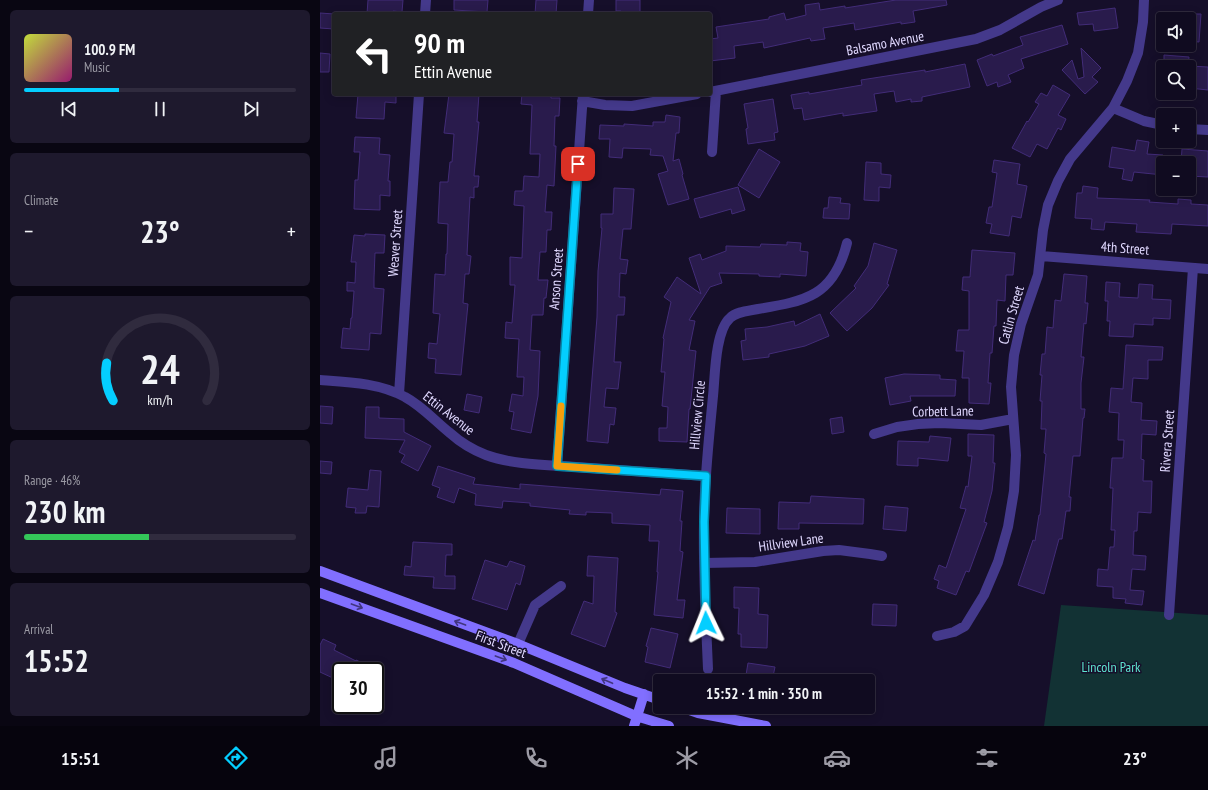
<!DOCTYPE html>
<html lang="en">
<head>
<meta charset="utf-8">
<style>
	:root { --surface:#100b20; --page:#1e192d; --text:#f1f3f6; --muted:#9c9ba5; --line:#302b3e; --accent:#04ceff }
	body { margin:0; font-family:"PT Sans Narrow",sans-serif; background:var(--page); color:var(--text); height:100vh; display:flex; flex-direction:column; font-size:15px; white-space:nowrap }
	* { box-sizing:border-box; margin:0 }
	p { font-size:13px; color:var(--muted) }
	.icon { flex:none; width:22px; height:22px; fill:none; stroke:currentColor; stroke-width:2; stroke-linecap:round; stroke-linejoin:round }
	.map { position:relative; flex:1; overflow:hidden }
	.details { display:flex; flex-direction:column; gap:10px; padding:10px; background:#090612; width:320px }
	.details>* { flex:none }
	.hud { position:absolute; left:12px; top:12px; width:380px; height:84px; border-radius:4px; box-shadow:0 2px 10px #0003,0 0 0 1px var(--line); background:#202124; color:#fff; overflow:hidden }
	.controls { position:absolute; left:836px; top:12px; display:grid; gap:8px }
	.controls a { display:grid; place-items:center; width:40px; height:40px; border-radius:4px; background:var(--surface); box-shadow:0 2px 10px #0003,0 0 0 1px var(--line); font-size:20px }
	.speed { position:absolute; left:12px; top:662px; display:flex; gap:8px; font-size:20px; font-weight:700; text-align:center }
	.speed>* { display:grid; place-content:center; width:52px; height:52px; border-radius:50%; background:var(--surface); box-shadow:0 2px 10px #0003,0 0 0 1px var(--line); line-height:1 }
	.speed .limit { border:2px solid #111; border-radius:6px; background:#fff; color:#111 }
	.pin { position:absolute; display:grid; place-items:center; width:34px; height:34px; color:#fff; margin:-17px; border-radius:8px; box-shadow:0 2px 6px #0006 }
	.me { position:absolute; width:44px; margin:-22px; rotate:358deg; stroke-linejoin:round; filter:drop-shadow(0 0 3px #0008) }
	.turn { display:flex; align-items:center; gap:14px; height:84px; padding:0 16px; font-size:18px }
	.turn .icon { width:52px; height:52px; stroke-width:2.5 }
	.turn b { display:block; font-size:28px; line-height:34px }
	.big { font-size:30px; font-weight:700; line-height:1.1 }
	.details .tile { flex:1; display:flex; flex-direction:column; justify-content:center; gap:6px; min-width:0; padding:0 14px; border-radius:6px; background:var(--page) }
	.details .dial { align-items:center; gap:0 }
	.dial svg { height:104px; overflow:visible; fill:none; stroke:var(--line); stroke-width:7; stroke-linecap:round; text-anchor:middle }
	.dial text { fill:var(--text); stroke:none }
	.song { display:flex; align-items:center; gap:12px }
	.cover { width:48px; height:48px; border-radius:6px; background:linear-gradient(135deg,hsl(70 70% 55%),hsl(320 70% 35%)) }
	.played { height:4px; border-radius:2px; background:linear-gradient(90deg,var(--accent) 35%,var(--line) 35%) }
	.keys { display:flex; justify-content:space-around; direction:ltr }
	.heat { display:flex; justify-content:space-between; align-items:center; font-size:22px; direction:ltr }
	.charge { height:6px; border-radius:3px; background:linear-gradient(90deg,#34c759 46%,var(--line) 0) }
	.trip { position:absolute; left:333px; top:674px; width:222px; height:40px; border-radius:4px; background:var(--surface); box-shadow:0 2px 10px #0003,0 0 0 1px var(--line); font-weight:700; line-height:40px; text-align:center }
	.tab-bar { display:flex; height:64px; justify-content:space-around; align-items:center; background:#06040d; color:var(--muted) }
	.tab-bar .icon { width:28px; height:28px }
	.tab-bar .current { color:var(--accent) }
	.tab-bar b { font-size:18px; color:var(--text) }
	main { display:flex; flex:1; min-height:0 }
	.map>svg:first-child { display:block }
</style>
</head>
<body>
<main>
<section class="details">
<div class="tile">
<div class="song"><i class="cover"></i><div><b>100.9 FM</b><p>Music</p></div></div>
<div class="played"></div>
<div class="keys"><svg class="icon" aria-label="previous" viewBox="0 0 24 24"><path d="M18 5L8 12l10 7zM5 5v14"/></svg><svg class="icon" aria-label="pause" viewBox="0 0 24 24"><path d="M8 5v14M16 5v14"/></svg><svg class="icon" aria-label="next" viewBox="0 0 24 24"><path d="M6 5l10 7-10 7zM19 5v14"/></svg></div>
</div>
<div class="tile"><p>Climate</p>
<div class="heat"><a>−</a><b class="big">23°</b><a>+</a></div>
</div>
<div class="tile dial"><svg viewBox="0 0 100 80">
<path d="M14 69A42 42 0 1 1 86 69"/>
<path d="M14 69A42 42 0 0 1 9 40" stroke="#04ceff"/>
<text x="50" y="56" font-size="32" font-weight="700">24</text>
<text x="50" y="72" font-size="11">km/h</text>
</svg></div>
<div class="tile"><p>Range · 46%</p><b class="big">230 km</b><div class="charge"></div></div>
<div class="tile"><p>Arrival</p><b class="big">15:52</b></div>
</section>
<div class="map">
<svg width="888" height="726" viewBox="0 0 888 726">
	<rect width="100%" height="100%" fill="#160f2a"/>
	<path fill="#123234" d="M741,605L888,615V726H724Z"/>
	<path fill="#291b4c" stroke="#422c78" d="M48,0H83L82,12L73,11V14H47Z
		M134,0H168L167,12L134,10Z
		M216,0H237L236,14H215Z
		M296,0H320V14H301V11H296Z
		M576,0H626L627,5L593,11L595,22L581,24V22L535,30L534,23L503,28L505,39L491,41L490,38L444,48L443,42L414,46L415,58L390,61V39L398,38L396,27L449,19V17L464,13L466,20L486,15L485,5L499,3L500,10L525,6V8Z
		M795,8L798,28L774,31L773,24L759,25L757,13Z
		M0,13L14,14V29L0,28Z
		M869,14H881L879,42L869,41Z
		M742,25L748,44L701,59L704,68L688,75L691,82L678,87L677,82L667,86L657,60L672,54L673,56L703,45L700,37Z
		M761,48L781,68L772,77L778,82L765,94L742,70L752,60L758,79L764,77Z
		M0,53L10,54L9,72H0Z
		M844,55L869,57L868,67H844Z
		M645,64L650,87L602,97V101L591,102V99L576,102L574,91L554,94L557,111L523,116V113L484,120L482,108L474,109L471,95L489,92V94L542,85L541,80L605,70V72Z
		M869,66L888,67V90L869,88Z
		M733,85L750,95L738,115L746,119L741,130L738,128L727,149L717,144L710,157L692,148L707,121L708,122L719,104L715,102L721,93L727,96Z
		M38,94H76V103L65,102L64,119L36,118Z
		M129,94H159L157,122H159L154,176H159L158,187H154V198L150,197L147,255L151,256L149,274H145L143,303L148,304L141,375L115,373L116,359L108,358L109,343L117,344L120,314L113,313L115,274L125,275L126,254H127L128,224L118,223L120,182H128L130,162H132L134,134L124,133Z
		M202,94H231V98H240L239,116H235L234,146H236L234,186L227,185L225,212H232L231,230H227L226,252H220L218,280H228L226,298H224L223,315H212L210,350L220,351L218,396L211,433L191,429L194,412L189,411L192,394L203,396L204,377H197L199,339L185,338L186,322L192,323L195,285H190V257L202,258L204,206L194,205L195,191H203L204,176L219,177L220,154H210L212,105L201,104Z
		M453,99L458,132L454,133L455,140L428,144L426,129L428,128L424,104Z
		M346,115L360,117L359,133H356L353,161L359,159L363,174L362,175L369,199L348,205L338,174L348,171L343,156L330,155L331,149L303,148L302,158L289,157L290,139H279L280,125L304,126V124L333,126V122H345Z
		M35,137L60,138L59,154L70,155L68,181H70V196L60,195V210L34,209L35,180H38L40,152H34Z
		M817,140L829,142L827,154L843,155V175L814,172L812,181L802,179L804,169L789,167L792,147L815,151Z
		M439,149L460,162L439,198L418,185Z
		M862,149L888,151V177L869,176V163H861Z
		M674,160L700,164L697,184L707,186L701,218L692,216L689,236L670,233L672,224L666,223L669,207H672L677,173L672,172Z
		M546,162L561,163V174L571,175L570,188L559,187V201L544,200Z
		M763,186L778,188L777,198L830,200L829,202L858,204V199L871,200V204L888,205V226L852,224L851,234L816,232L817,224L785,222L784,230L771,229L772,219L755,218L757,193H762Z
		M418,187L425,210L412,214L411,209L380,218L374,199Z
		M294,188L314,189L311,229H303L300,259L308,260L306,274L300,273L299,297H305L304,315H297L294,362H301L298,389L286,388L284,407L296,408L294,425L290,424L288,443L267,441L277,317L278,271L282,228H281V214H293Z
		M509,197L521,198L520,203L530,204L529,219L503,218L504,208H508Z
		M45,234L65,235L64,253H55L54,278V288L64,289L61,334L50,333L49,350L21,348L23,328L30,329L31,318H32L34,291H27V282L35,283L36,262H31L34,235L45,236Z
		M467,242L481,243L480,251L488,252L486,276L460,274V277L439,276V274L399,273L402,283L390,287L369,320L375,321L369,350L376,351L370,409H369L367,442L339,441V428H347L348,407L342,406L345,372H341L344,339L343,338L351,302L344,297L357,277L381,294L369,258L380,254L382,260L406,251V246L440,247L441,244L467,245Z
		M554,243L577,250L567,284L569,285L552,308L527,331L510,313L536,288L534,286L548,266Z
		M652,250L695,253L693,275H686L685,301L677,300L676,326H674L672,353H670L668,383H671L669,404L649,403V378H642L644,351H636L638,330H649V291L642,290L643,277H650Z
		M744,274L767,276L765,303H768L766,324L764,323L761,357H764L761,383V409H765L764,418H763L760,456H753L749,497H751L750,511H746L742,539H739L724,594L698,585L713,540L715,541L719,515H720L726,454L724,453L726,429H721L722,401H720L722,375H720L722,354H725L727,327L733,328L735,300L741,301Z
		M786,282L800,283L799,297L818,298L819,284L833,285L832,299L851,300L850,319L833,318V325L814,324L813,337L789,336L790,321H787L788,301H785Z
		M500,314L509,336L485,346L449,354V357L423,360L421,341L426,340L425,329L447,327L474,321L475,326Z
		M806,345L843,347L842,360H828V379L813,378L811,402L822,403L821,420L837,421L836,435L822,434L821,459L824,460L823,481H832L831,513L818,512L817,531H814L813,555L826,556L825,570L812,569L810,590L824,591L822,605L805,603L806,599L793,598V587L777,586L778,569L788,570L790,547H794L795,530H791L793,488H790L792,458H803L804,440H798L799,413L789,412L791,388L803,389Z
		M584,374L620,375V379L636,380L635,396H590L591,401L570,405L565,378Z
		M147,394L162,397L159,413L144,410Z
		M0,406L13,407L12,424L0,423Z
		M46,407H59V418L84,419V432L111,446L98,471L81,462L85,455L79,452L85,440L45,438Z
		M522,417L524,432L512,434L510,419Z
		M648,434L674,435L673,463H675L672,491L664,522L667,523L649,572L646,571L636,595L617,588L619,581L614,579L619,565L626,568L646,509L640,508L646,486L648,487L652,456H648Z
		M610,436L631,438L628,461L598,458V466L577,465L578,441L609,442Z
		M0,461L12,462L11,474L0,473Z
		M118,466L155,478L153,484L200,489V484L340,495L341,489L363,491L360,521H362L360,551L363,552L357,600H365L363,618L334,615L338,572H337L339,541H329L330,525L292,523V513L266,512V515L249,514L250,510L210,506V503L183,501L182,508L155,505L156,494L139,488L134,503L117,497L120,488L112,485Z
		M50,470L61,471L59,507L47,506L46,513H35L36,508L26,507L28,488L48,490Z
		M491,496L544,499L543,524L479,523V529H458L459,502L490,503Z
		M565,506L588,508L586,531L563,529Z
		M407,508L440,509V534L406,533Z
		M93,542L132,544V555H126L125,576H135V589L113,588L114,577L84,575L85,566L91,567Z
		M268,556L298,558L295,612L297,613L285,647L251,634L264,601L273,604L274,576H267Z
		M165,560L187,567L190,561L205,566L200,585L196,583L187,610L152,599Z
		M414,587L439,588L438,614L448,615L447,648L421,647V634H418L419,608H414Z
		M553,604L577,605L576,626L552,625Z
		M331,628L358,634L350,668L325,662L328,647L326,646Z
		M3,639L16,645L14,650L36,661V660L60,671H19L15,679L0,672V645Z
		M428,663L455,667L452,681H425Z"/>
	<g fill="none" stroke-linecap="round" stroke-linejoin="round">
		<path stroke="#44398b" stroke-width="10" d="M105,14L106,0
			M268,14L269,0
			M390,92L656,39L680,30L721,7L738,0
			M262,101L285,105L312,106L377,94
			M793,108L824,121L843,125
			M869,129L888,130
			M392,152L396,91
			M721,256L888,269
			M0,380C29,382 60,383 85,397C102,406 115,421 130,433C140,442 153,450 166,455C193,465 227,465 256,467C299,470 342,473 386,476
			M79,394L99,94
			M554,434L577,427L598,424L620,423L661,425L693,419
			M237,466L263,94
			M384,563L435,562L503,551L519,550L550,554L562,556
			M849,615L873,268
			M617,636L634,632L645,626L664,595L678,562L688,527L694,491L696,455L691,387L694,355L701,324L718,275L723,230L728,205L738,181L750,159L793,108L807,81L818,53L823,22L824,0
			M198,644L215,605L241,586
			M388,669C386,620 383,572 384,523C384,481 389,439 393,396C395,377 395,331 410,318C417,311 429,311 438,309C486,301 514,296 527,243"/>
		<path stroke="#816fff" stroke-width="10" d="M0,571L198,644L305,688L340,700
			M0,593L194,663L316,716L349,726
			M361,707L378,713L446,726
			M314,726L324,694"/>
	</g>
	<defs><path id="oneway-shaft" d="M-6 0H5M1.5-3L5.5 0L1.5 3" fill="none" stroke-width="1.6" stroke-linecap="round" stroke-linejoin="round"/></defs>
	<g stroke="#41357f">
		<use href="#oneway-shaft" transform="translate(37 606) rotate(20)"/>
		<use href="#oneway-shaft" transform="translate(140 623) rotate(-160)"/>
		<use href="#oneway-shaft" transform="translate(181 658) rotate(20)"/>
		<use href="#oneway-shaft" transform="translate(287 681) rotate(-157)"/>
	</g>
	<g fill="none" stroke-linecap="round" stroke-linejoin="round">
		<defs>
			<path id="route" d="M258,164L237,466L386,476L384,522L386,623"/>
		</defs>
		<use href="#route" stroke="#0386a6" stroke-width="10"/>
		<use href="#route" stroke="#04ceff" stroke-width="7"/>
		<path stroke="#f59e0b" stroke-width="7" d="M241,406L237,466L297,470"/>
	</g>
	<g text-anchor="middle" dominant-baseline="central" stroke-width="3" stroke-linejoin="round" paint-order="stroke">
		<g font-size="14" fill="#e0d8ff" stroke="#160f2a">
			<text transform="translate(565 43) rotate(-11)">Balsamo Avenue</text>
			<text transform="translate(75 243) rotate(-86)">Weaver Street</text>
			<text transform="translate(805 248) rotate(4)">4th Street</text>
			<text transform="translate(236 279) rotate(-86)">Anson Street</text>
			<text transform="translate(691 315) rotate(-74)">Catlin Street</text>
			<text transform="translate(623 411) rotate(-1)">Corbett Lane</text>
			<text transform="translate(129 413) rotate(38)">Ettin Avenue</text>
			<text transform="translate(377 415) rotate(-85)">Hillview Circle</text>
			<text transform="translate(847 441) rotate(-86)">Rivera Street</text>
			<text transform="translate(471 542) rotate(-8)">Hillview Lane</text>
			<text transform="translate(181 644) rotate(21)">First Street</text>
		</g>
		<g font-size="14" fill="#5ee5d0" stroke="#160f2a">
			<text x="791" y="667">Lincoln Park</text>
		</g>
	</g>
</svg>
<div class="controls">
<a><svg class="icon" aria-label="sound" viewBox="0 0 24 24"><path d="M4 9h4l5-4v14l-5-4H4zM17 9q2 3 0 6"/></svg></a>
<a><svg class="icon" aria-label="search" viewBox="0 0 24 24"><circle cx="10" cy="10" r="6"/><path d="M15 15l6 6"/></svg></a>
<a>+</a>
<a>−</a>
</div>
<div class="speed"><div class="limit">30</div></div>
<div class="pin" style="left:258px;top:164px;background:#d93025"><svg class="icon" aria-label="arrive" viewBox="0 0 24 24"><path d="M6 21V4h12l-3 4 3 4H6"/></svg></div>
<svg class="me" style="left:386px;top:623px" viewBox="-20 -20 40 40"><path d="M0-17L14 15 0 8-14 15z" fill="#04ceff" stroke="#fff" stroke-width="4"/></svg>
<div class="trip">15:52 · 1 min · 350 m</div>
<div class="hud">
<div class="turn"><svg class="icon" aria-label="left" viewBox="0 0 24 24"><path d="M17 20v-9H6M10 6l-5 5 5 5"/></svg><div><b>90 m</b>Ettin Avenue</div></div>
</div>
</div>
</main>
<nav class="tab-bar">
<b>15:51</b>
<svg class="icon current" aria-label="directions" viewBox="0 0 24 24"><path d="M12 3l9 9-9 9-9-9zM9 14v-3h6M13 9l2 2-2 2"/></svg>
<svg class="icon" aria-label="music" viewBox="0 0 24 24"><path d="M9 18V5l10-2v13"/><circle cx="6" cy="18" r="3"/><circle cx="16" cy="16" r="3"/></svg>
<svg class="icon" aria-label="phone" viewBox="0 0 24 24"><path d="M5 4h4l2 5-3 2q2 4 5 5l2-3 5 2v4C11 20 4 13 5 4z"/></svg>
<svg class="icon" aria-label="climate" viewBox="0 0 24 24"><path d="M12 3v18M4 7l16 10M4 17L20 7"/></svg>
<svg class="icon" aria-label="car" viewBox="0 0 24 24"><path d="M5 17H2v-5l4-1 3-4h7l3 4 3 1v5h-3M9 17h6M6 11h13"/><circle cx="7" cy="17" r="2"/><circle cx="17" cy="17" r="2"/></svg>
<svg class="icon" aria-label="filters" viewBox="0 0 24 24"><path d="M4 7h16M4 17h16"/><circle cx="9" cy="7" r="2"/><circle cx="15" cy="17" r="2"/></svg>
<b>23°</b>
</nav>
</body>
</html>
